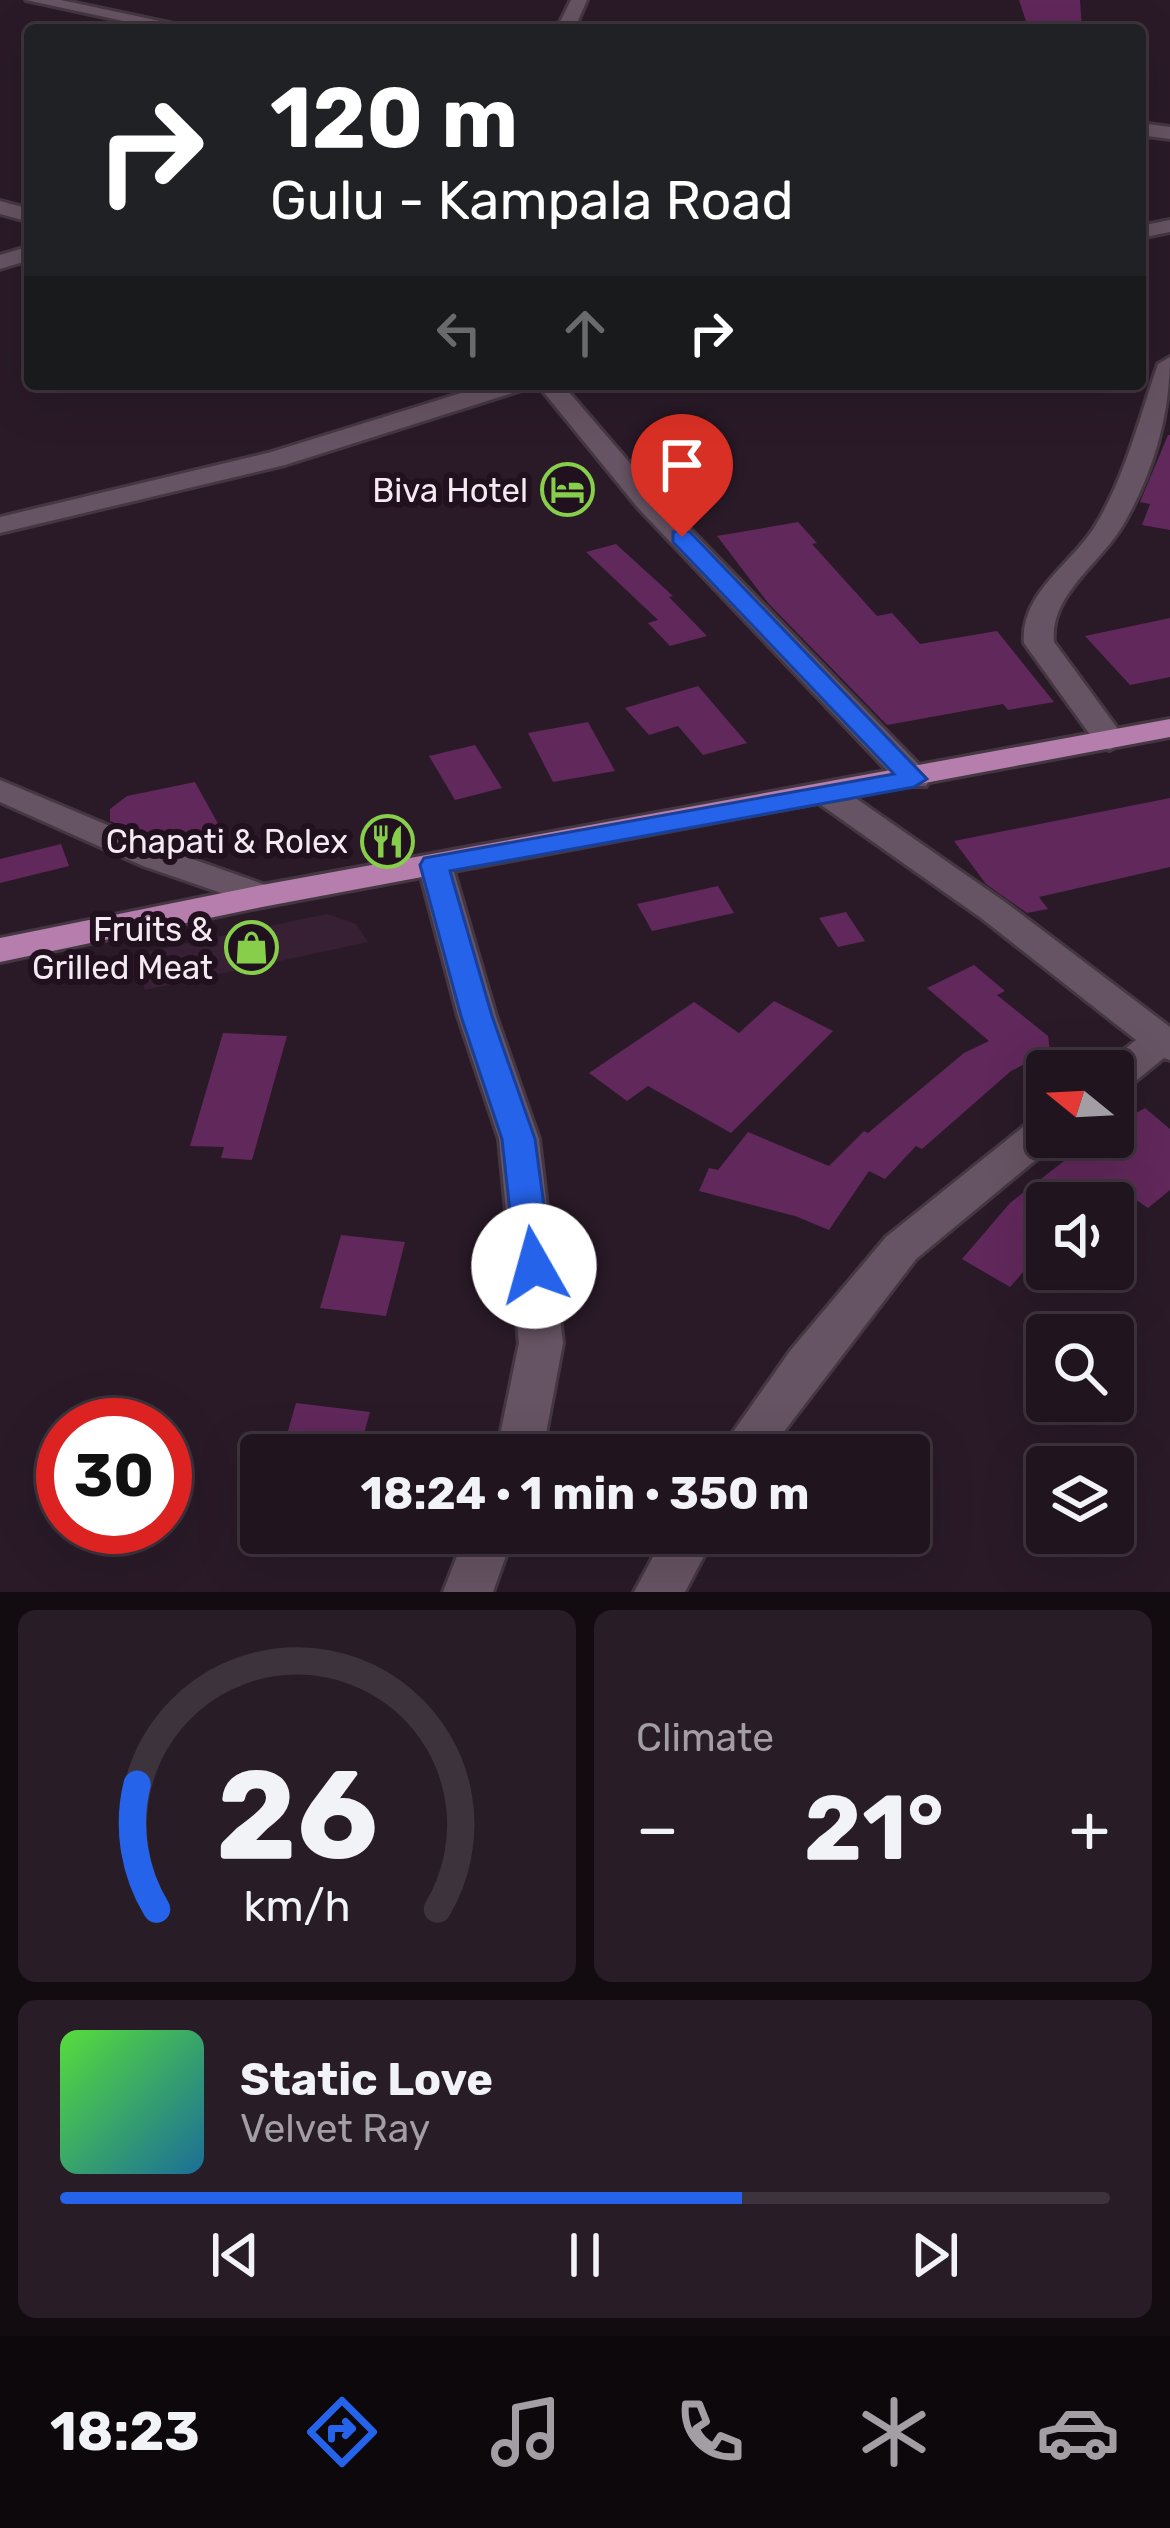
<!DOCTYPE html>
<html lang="en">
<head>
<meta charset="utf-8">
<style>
	:root { --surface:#20141e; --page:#281d27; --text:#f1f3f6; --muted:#a29ea4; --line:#3d333c; --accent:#2563eb }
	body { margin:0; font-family:Rubik,sans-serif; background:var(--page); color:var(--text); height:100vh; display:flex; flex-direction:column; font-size:45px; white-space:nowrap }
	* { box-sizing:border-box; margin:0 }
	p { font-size:39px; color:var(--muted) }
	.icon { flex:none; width:66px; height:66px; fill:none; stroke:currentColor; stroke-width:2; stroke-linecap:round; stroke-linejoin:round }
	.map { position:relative; height:1592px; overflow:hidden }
	.details { display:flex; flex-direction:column; gap:18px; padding:18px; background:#120b10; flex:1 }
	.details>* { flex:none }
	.top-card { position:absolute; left:24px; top:24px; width:1122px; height:366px; border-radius:12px; box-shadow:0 12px 48px #0002,0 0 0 3px var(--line); background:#202124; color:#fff; overflow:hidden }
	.needle { width:78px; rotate:288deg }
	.tools { position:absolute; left:1026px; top:1050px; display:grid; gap:24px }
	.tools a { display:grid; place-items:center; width:108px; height:108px; border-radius:12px; background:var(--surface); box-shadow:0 12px 48px #0002,0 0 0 3px var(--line); font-size:60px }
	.speed { position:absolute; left:36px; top:1398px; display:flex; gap:24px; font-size:60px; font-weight:700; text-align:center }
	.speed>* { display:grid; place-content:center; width:156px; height:156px; border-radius:50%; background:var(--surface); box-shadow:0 12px 48px #0002,0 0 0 3px var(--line); line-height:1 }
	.speed .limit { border:18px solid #d22; background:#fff; color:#111 }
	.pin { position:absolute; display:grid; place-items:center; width:102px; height:102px; color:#fff; margin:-123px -51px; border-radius:50% 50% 50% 0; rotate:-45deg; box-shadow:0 0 12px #0007 }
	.pin .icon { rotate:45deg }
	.me { position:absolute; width:132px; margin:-66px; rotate:353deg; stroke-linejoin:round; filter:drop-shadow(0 0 9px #0008) }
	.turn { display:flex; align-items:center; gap:42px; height:252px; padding:0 48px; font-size:54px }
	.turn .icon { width:156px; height:156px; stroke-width:2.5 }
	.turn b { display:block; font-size:84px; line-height:102px }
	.lanes { display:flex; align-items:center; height:114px; padding:0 48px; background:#0003; justify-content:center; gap:60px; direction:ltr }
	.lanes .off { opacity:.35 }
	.big { font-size:90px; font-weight:700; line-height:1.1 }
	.details .card { flex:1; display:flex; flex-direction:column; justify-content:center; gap:18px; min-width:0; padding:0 42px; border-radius:18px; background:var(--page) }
	.details .dial { align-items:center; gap:0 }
	.dial svg { height:312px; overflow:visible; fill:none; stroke:var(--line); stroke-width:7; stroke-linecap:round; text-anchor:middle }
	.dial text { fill:var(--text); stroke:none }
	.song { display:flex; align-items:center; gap:36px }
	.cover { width:144px; height:144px; border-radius:18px; background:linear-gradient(135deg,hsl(110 70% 55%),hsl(200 70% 35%)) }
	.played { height:12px; border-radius:6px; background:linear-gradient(90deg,var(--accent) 65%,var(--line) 65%) }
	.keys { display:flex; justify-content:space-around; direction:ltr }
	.heat { display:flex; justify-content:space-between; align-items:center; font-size:66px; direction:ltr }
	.details .tiles { flex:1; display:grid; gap:18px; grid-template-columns:1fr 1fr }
	.card:last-child { grid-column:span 2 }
	.trip { position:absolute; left:240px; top:1434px; width:690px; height:120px; border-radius:12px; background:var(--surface); box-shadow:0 12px 48px #0002,0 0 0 3px var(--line); font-weight:700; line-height:120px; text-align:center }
	.tabs { display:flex; height:192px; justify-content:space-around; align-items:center; background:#0d080c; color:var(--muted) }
	.tabs .icon { width:84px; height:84px }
	.tabs .selected { color:var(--accent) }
	.tabs b { font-size:54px; color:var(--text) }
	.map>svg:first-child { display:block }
</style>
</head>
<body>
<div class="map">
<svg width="1170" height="1592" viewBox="0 0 1170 1592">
	<rect width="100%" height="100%" fill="#2a1a28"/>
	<path fill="#372034" d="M327,914L356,924L368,942L145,990L136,954Z"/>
	<path fill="#61285b" d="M1019,0H1080L1082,30H1029Z
		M1168,435H1170V530L1142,525L1150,504L1140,502Z
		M798,522L817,543L812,544L877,616L892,613L920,644L997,631L1054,702L1008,710L1003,704L887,725L768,603L717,536Z
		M616,544L673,596L669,597L707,636L670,646L648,623L658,620L586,552Z
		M1170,618V677L1130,685L1085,636Z
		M698,686L747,743L703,755L678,726L649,735L625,708Z
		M588,722L615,771L553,782L528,733Z
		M475,745L502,788L455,800L429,756Z
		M195,782L227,840L184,851L110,821V809L127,796Z
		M1170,798V867L1039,897L1048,909L1027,913L986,884L954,841Z
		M61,844L69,866L0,883V859Z
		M718,886L734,913L652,931L637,904Z
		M846,912L865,941L838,947L819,918Z
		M974,965L1005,991L997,995L1048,1036L1050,1051L1011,1071L922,1149L916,1146L885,1179L869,1171L829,1230L795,1216L699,1191L709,1168L718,1170L748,1132L829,1166L864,1131L868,1133L964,1053L989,1041L927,988Z
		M774,1001L833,1031L731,1133L648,1086L627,1101L589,1073L694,1002L739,1033Z
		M223,1033L287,1036L252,1160L221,1158L224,1147L190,1146Z
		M1145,1108L1170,1129V1190L1148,1208L1120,1189L1102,1203H1047V1245L1010,1287L962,1259L1010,1203L1095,1137H1113V1126Z
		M341,1235L405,1242L386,1316L320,1308Z
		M296,1403L370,1412L358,1455H281Z"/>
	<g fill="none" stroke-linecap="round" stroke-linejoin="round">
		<defs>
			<path id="minor" d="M26,0H61L202,30H165Z
				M571,0H587L574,30H556Z
				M1140,123L1170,127V139L1140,135Z
				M0,201L30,209V222L0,214Z
				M1170,220V232L1140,238V226Z
				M30,246V260L0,269V255Z
				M1170,357C1170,415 1153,474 1123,525C1101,563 1049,595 1054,642L1126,740L1110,750L1099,747L1024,643C1020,594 1070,565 1094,528C1125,478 1139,419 1158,364Z
				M490,384H528L525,389L285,465L0,533V517L268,453Z
				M537,384H562L659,497L926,772L930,779L926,786H902L639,509Z
				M0,780L167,850L274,888L280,896L274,904L262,907L143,866L0,802Z
				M826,783L838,786L1005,902L1170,1027V1060L1164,1058L1127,1088L1113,1092V1071H1098L1136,1040L981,918L814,800L810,793L814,786Z
				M435,854L447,857L452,865L496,1016L539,1139L563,1343L542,1455H496L519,1343L499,1139L458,1016L418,865L423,857Z
				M1047,1115V1137L1061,1139L916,1259L766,1455H717L790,1351L886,1237L1033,1119Z
				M466,1533H514L493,1592H443Z
				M666,1533H716L685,1592H634Z"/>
			<path id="primary" d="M1170,719V737L262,907L0,962V938L262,885Z"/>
		</defs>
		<use href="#minor" stroke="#443742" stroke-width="6"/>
		<use href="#primary" stroke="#443742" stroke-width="6"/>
		<use href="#minor" fill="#665363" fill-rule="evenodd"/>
		<use href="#primary" fill="#b57ead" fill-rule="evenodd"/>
	</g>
	<path fill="#2563eb" stroke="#184099" stroke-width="3" d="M682,530L690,532L927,779L914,787L450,871L492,1016L535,1139L552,1266L546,1276L534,1280L522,1276L516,1266L502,1139L461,1016L420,865L424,858L894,774L673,542V532Z"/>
	<defs>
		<symbol id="hotel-ring" viewBox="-11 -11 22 22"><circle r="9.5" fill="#21101e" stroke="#87cf4b" stroke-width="1.5"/><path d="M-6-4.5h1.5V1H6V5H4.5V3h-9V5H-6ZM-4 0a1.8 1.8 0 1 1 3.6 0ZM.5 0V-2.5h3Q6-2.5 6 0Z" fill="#87cf4b"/></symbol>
		<symbol id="restaurant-ring" viewBox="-11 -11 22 22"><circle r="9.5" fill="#21101e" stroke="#87cf4b" stroke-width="1.5"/><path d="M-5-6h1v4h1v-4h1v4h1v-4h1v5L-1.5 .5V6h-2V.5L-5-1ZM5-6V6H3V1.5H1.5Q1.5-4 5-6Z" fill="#87cf4b"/></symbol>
		<symbol id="shop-ring" viewBox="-11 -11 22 22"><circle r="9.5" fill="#21101e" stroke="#87cf4b" stroke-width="1.5"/><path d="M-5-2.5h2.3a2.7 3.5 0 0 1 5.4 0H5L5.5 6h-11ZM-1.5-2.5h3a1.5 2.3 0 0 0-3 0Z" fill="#87cf4b"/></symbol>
	</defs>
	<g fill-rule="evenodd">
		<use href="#hotel-ring" x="538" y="460" width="59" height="59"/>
		<use href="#restaurant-ring" x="358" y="812" width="59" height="59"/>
		<use href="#shop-ring" x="222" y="918" width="59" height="59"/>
	</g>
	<g text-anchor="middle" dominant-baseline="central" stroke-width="12" stroke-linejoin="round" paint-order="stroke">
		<g font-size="33" fill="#f5e9f2" stroke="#21101e" text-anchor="end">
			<text x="528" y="490">Biva Hotel</text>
			<text x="348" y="841">Chapati &amp; Rolex</text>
			<text x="213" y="929">Fruits &amp;<tspan x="213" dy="38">Grilled Meat</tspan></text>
		</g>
	</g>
</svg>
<div class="tools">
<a><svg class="needle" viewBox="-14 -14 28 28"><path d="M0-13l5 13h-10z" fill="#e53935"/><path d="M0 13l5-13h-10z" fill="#a29ea4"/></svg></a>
<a><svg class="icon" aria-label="sound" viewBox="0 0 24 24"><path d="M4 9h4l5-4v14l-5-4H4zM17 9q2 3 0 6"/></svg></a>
<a><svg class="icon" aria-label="search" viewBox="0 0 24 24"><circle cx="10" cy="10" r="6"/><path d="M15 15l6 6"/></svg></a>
<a><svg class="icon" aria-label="layers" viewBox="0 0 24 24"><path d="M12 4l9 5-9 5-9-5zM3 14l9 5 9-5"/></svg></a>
</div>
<div class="speed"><div class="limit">30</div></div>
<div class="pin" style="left:682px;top:537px;background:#d93025"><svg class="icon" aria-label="arrive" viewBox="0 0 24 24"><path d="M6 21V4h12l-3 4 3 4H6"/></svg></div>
<svg class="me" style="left:534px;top:1266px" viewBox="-20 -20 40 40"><circle r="19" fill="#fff"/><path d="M0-13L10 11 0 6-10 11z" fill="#2563eb"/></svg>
<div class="trip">18:24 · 1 min · 350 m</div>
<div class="top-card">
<div class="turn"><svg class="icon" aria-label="right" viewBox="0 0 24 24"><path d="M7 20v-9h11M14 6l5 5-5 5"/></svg><div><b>120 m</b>Gulu - Kampala Road</div></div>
<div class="lanes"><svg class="icon off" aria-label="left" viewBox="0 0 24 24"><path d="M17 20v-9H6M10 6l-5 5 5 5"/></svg><svg class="icon off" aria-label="ahead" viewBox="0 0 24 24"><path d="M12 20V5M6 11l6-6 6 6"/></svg><svg class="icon" aria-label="right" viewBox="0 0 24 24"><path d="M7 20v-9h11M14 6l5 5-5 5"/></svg></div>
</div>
</div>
<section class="details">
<div class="tiles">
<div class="card dial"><svg viewBox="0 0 100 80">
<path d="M14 69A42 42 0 1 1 86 69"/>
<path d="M14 69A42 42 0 0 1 9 37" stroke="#2563eb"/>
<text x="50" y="56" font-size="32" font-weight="700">26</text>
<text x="50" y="72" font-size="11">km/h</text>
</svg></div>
<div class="card"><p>Climate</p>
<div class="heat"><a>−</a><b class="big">21°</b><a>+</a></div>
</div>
<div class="card">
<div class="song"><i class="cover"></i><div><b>Static Love</b><p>Velvet Ray</p></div></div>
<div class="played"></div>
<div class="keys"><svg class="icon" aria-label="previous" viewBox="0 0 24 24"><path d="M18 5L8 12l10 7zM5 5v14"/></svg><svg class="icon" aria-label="pause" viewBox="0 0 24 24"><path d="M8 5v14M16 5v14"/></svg><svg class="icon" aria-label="next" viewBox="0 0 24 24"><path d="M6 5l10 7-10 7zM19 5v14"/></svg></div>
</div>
</div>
</section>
<nav class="tabs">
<b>18:23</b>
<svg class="icon selected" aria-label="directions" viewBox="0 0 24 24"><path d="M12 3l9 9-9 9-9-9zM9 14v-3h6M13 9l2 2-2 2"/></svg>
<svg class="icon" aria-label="music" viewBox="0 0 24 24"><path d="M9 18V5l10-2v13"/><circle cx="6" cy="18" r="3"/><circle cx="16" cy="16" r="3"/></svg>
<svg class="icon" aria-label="phone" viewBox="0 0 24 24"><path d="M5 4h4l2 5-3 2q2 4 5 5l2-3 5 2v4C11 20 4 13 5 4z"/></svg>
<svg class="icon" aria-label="climate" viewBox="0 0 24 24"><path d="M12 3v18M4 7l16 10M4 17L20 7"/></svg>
<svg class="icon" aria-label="car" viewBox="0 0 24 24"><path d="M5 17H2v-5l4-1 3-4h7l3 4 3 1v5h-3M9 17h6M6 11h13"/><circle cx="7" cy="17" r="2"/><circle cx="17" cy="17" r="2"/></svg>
</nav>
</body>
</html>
